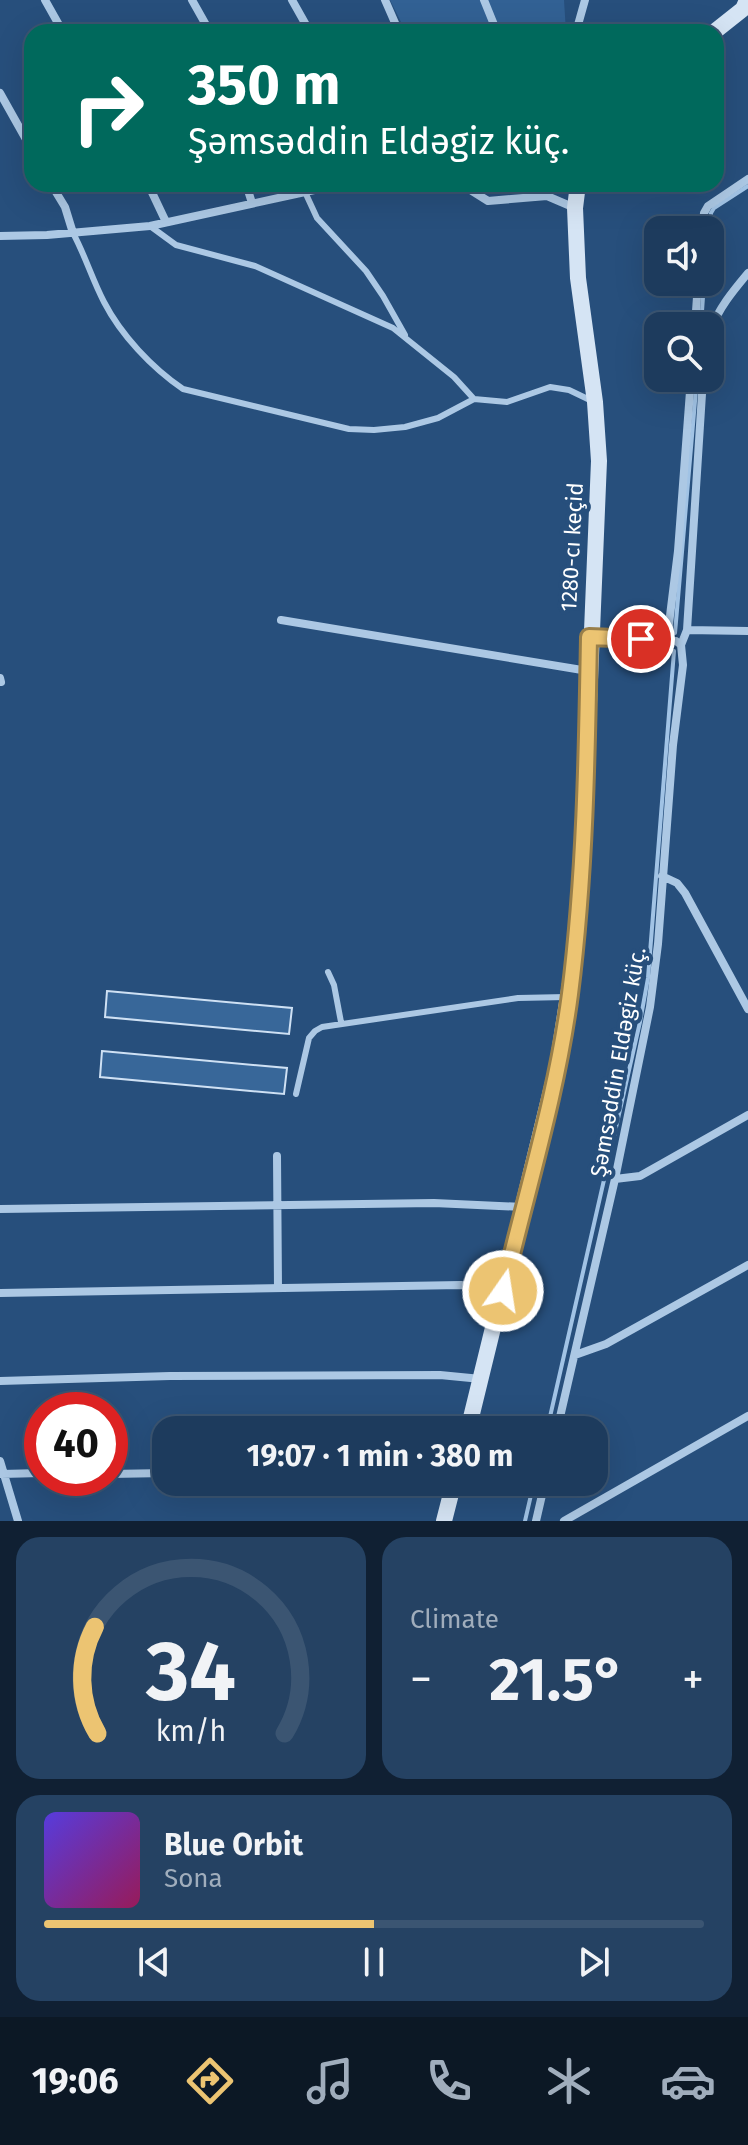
<!DOCTYPE html>
<html lang="en">
<head>
<meta charset="utf-8">
<style>
	:root { --surface:#1d3b5d; --page:#254263; --text:#f1f3f6; --muted:#a0adbc; --line:#3b5572; --accent:#ecc472 }
	body { margin:0; font-family:"Fira Sans",sans-serif; background:var(--page); color:var(--text); height:100vh; display:flex; flex-direction:column; font-size:30px; white-space:nowrap }
	* { box-sizing:border-box; margin:0 }
	p { font-size:26px; color:var(--muted) }
	.icon { flex:none; width:44px; height:44px; fill:none; stroke:currentColor; stroke-width:2; stroke-linecap:round; stroke-linejoin:round }
	.map { position:relative; height:1521px; overflow:hidden }
	.drawer { display:flex; flex-direction:column; gap:16px; padding:16px; background:#102033; flex:1 }
	.drawer>* { flex:none }
	.banner { position:absolute; left:24px; top:24px; width:700px; height:168px; border-radius:24px; box-shadow:0 8px 32px #0002,0 0 0 2px var(--line); background:#00695c; color:#fff; overflow:hidden }
	.tools { position:absolute; left:644px; top:216px; display:grid; gap:16px }
	.tools a { display:grid; place-items:center; width:80px; height:80px; border-radius:16px; background:var(--surface); box-shadow:0 8px 32px #0002,0 0 0 2px var(--line); font-size:40px }
	.speed { position:absolute; left:24px; top:1392px; display:flex; gap:16px; font-size:40px; font-weight:700; text-align:center }
	.speed>* { display:grid; place-content:center; width:104px; height:104px; border-radius:50%; background:var(--surface); box-shadow:0 8px 32px #0002,0 0 0 2px var(--line); line-height:1 }
	.speed .limit { border:12px solid #d22; background:#fff; color:#111 }
	.pin { position:absolute; display:grid; place-items:center; width:68px; height:68px; color:#fff; margin:-34px; border:4px solid #fff; border-radius:50%; box-shadow:0 2px 8px #0007 }
	.me { position:absolute; width:88px; margin:-44px; rotate:13deg; stroke-linejoin:round; filter:drop-shadow(0 0 6px #0008) }
	.turn { display:flex; align-items:center; gap:28px; height:168px; padding:0 32px; font-size:36px }
	.turn .icon { width:104px; height:104px; stroke-width:2.5 }
	.turn b { display:block; font-size:56px; line-height:68px }
	.big { font-size:60px; font-weight:700; line-height:1.1 }
	.drawer .tile { flex:1; display:flex; flex-direction:column; justify-content:center; gap:12px; min-width:0; padding:0 28px; border-radius:24px; background:var(--page) }
	.drawer .dial { align-items:center; gap:0 }
	.dial svg { height:208px; overflow:visible; fill:none; stroke:var(--line); stroke-width:7; stroke-linecap:round; text-anchor:middle }
	.dial text { fill:var(--text); stroke:none }
	.song { display:flex; align-items:center; gap:24px }
	.cover { width:96px; height:96px; border-radius:12px; background:linear-gradient(135deg,hsl(250 70% 55%),hsl(330 70% 35%)) }
	.played { height:8px; border-radius:4px; background:linear-gradient(90deg,var(--accent) 50%,var(--line) 50%) }
	.keys { display:flex; justify-content:space-around; direction:ltr }
	.heat { display:flex; justify-content:space-between; align-items:center; font-size:44px; direction:ltr }
	.drawer .tiles { flex:1; display:grid; gap:16px; grid-template-columns:1fr 1fr }
	.tile:last-child { grid-column:span 2 }
	.trip { position:absolute; left:152px; top:1416px; width:456px; height:80px; border-radius:24px; background:var(--surface); box-shadow:0 8px 32px #0002,0 0 0 2px var(--line); font-weight:700; line-height:80px; text-align:center }
	.dock { display:flex; height:128px; justify-content:space-around; align-items:center; background:#0c1825; color:var(--muted) }
	.dock .icon { width:56px; height:56px }
	.dock .selected { color:var(--accent) }
	.dock b { font-size:36px; color:var(--text) }
	.map>svg:first-child { display:block }
</style>
</head>
<body>
<div class="map">
<svg width="748" height="1521" viewBox="0 0 748 1521">
	<rect width="100%" height="100%" fill="#274f7c"/>
	<path fill="#326194" d="M390,0H564L566,32H406Z
		M472,184H543V185L483,193Z"/>
	<g fill="none" stroke-linecap="round" stroke-linejoin="round">
		<path stroke="#a1c3e5" stroke-width="4" d="M709,230L711,213L714,208L748,186
			M701,326L704,282
			M675,633L697,378
			M547,1430L640,1022L648,978L674,651
			M525,1521L534,1482"/>
	</g>
	<path fill="#386799" stroke="#cfe1f4" stroke-width="2" d="M107,991L292,1008L289,1034L105,1017Z
		M102,1051L287,1068L284,1094L100,1077Z"/>
	<g fill="none" stroke-linecap="round" stroke-linejoin="round">
		<path stroke="#acc8e4" stroke-width="6" d="M305,192L317,218L366,271L383,296L405,335
			M150,226L176,245L255,266L393,328L454,377L474,399
			M73,233C85,255 92,279 104,302C121,335 152,368 183,389L349,429L374,430L405,427L438,418L474,399L507,402L550,387L569,390L592,401
			M328,972L334,985L341,1022
			M296,1094L309,1038L315,1031L322,1027L518,998L566,997"/>
		<path stroke="#acc8e4" stroke-width="8" d="M45,0L63,32
			M192,0L210,32
			M292,0L310,32
			M385,0L399,32
			M484,0L497,32
			M576,32L585,0
			M0,93L32,150
			M51,184L65,207L73,233
			M148,184L166,222
			M246,184L252,203
			M461,184L488,201L547,196L575,208
			M702,230L704,213L708,206L748,179
			M0,236L47,235L150,226L342,184
			M695,326L698,282
			M710,331C719,308 732,292 748,273
			M281,620L588,671
			M687,630L748,631
			M667,640L678,551L691,378
			M681,645L687,630L703,378
			M0,678L1,682
			M662,876L677,883L685,893L748,1009
			M277,1156L278,1288
			M615,1179L640,1176L748,1115
			M0,1209L434,1203L523,1207
			M0,1293L461,1285L503,1290
			M575,1355L606,1344L748,1265
			M0,1381L170,1376L440,1375L481,1379
			M557,1430L615,1179L650,1007L658,944L673,745L683,665L681,645L676,641L593,637
			M0,1461L18,1521
			M1,1474L42,1473
			M110,1474L166,1473
			M536,1521L545,1482
			M564,1521L748,1416"/>
		<path stroke="#d5e4f4" stroke-width="16" d="M714,32L743,9L747,0
			M468,1430L557,1066L576,945L585,801L599,461L595,402L578,278L575,208L578,184
			M444,1521L454,1482"/>
	</g>
	<g fill="none" stroke-linecap="round" stroke-linejoin="round">
		<defs>
			<path id="route" d="M503,1291C526,1193 557,1094 570,994C585,876 587,756 589,637L641,639"/>
		</defs>
		<use href="#route" stroke="#997f4a" stroke-width="20"/>
		<use href="#route" stroke="#ecc472" stroke-width="14"/>
	</g>
	<g text-anchor="middle" dominant-baseline="central" stroke-width="8" stroke-linejoin="round" paint-order="stroke">
		<g font-size="22" fill="#fff" stroke="#274f7c">
			<text transform="translate(572 547) rotate(-87)">1280-cı keçid</text>
			<text transform="translate(618 1062) rotate(-80)">Şəmsəddin Eldəgiz küç.</text>
		</g>
	</g>
</svg>
<div class="tools">
<a><svg class="icon" aria-label="sound" viewBox="0 0 24 24"><path d="M4 9h4l5-4v14l-5-4H4zM17 9q2 3 0 6"/></svg></a>
<a><svg class="icon" aria-label="search" viewBox="0 0 24 24"><circle cx="10" cy="10" r="6"/><path d="M15 15l6 6"/></svg></a>
</div>
<div class="speed"><div class="limit">40</div></div>
<div class="pin" style="left:641px;top:639px;background:#d93025"><svg class="icon" aria-label="arrive" viewBox="0 0 24 24"><path d="M6 21V4h12l-3 4 3 4H6"/></svg></div>
<svg class="me" style="left:503px;top:1291px" viewBox="-20 -20 40 40"><circle r="17" fill="#ecc472" stroke="#fff" stroke-width="3"/><path d="M0-11L8 9 0 5-8 9z" fill="#fff"/></svg>
<div class="trip">19:07 · 1 min · 380 m</div>
<div class="banner">
<div class="turn"><svg class="icon" aria-label="right" viewBox="0 0 24 24"><path d="M7 20v-9h11M14 6l5 5-5 5"/></svg><div><b>350 m</b>Şəmsəddin Eldəgiz küç.</div></div>
</div>
</div>
<section class="drawer">
<div class="tiles">
<div class="tile dial"><svg viewBox="0 0 100 80">
<path d="M14 69A42 42 0 1 1 86 69"/>
<path d="M14 69A42 42 0 0 1 13 28" stroke="#ecc472"/>
<text x="50" y="56" font-size="32" font-weight="700">34</text>
<text x="50" y="72" font-size="11">km/h</text>
</svg></div>
<div class="tile"><p>Climate</p>
<div class="heat"><a>−</a><b class="big">21.5°</b><a>+</a></div>
</div>
<div class="tile">
<div class="song"><i class="cover"></i><div><b>Blue Orbit</b><p>Sona</p></div></div>
<div class="played"></div>
<div class="keys"><svg class="icon" aria-label="previous" viewBox="0 0 24 24"><path d="M18 5L8 12l10 7zM5 5v14"/></svg><svg class="icon" aria-label="pause" viewBox="0 0 24 24"><path d="M8 5v14M16 5v14"/></svg><svg class="icon" aria-label="next" viewBox="0 0 24 24"><path d="M6 5l10 7-10 7zM19 5v14"/></svg></div>
</div>
</div>
</section>
<nav class="dock">
<b>19:06</b>
<svg class="icon selected" aria-label="directions" viewBox="0 0 24 24"><path d="M12 3l9 9-9 9-9-9zM9 14v-3h6M13 9l2 2-2 2"/></svg>
<svg class="icon" aria-label="music" viewBox="0 0 24 24"><path d="M9 18V5l10-2v13"/><circle cx="6" cy="18" r="3"/><circle cx="16" cy="16" r="3"/></svg>
<svg class="icon" aria-label="phone" viewBox="0 0 24 24"><path d="M5 4h4l2 5-3 2q2 4 5 5l2-3 5 2v4C11 20 4 13 5 4z"/></svg>
<svg class="icon" aria-label="climate" viewBox="0 0 24 24"><path d="M12 3v18M4 7l16 10M4 17L20 7"/></svg>
<svg class="icon" aria-label="car" viewBox="0 0 24 24"><path d="M5 17H2v-5l4-1 3-4h7l3 4 3 1v5h-3M9 17h6M6 11h13"/><circle cx="7" cy="17" r="2"/><circle cx="17" cy="17" r="2"/></svg>
</nav>
</body>
</html>
